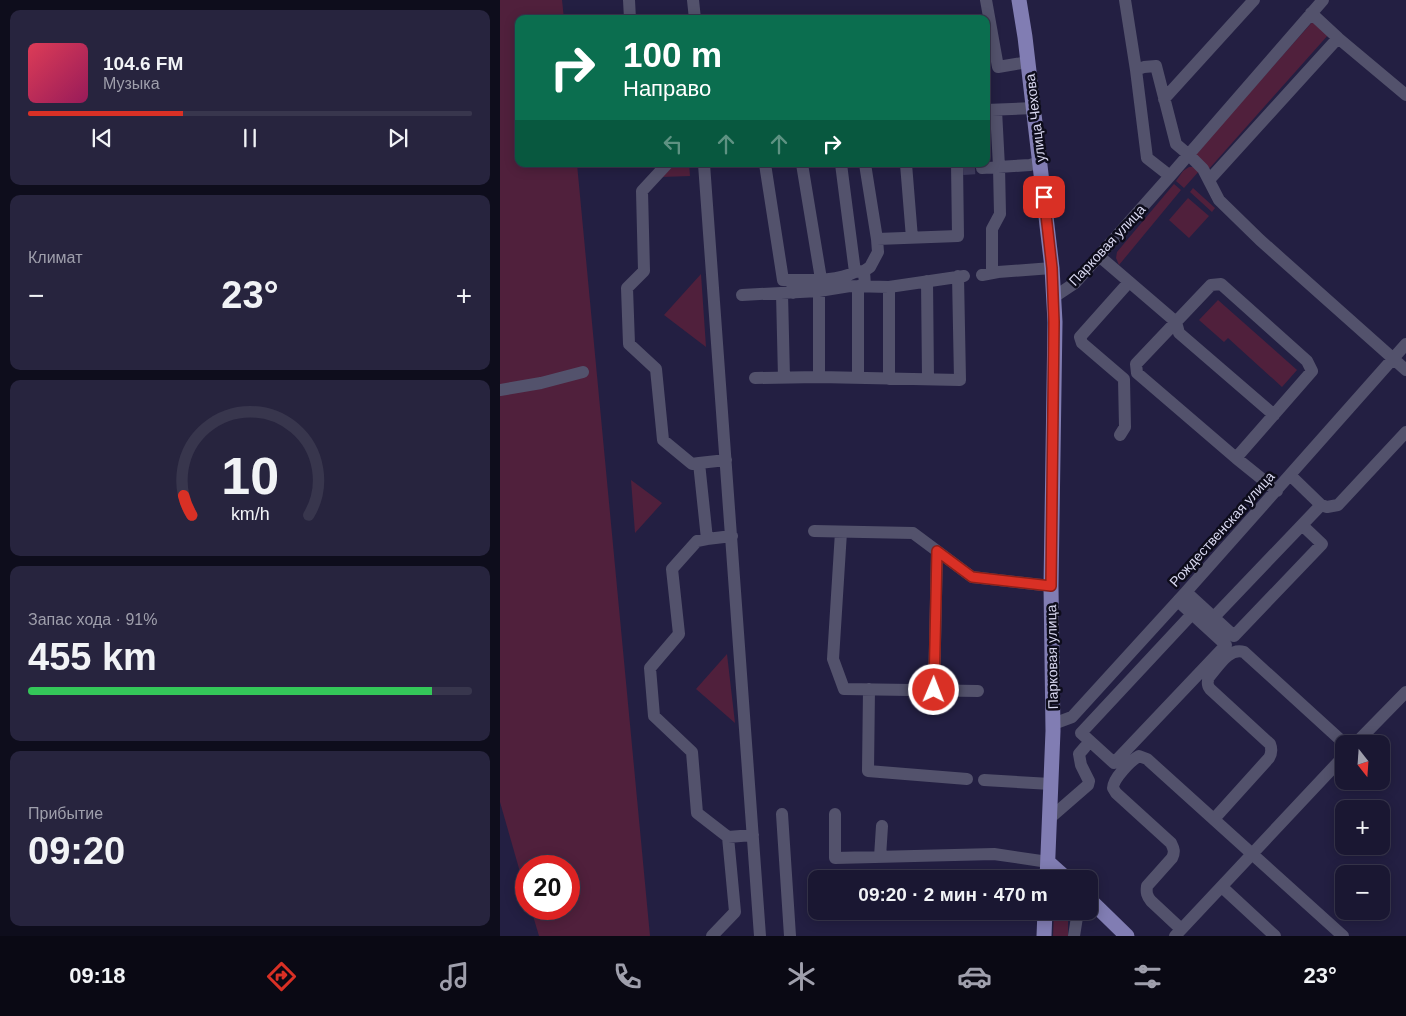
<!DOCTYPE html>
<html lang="ru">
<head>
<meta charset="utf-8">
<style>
	:root { --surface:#1a1732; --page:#27243e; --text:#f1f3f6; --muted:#9f9fac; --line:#38364d; --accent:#d93025 }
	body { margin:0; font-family:Helvetica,sans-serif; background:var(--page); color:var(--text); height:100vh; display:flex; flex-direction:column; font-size:19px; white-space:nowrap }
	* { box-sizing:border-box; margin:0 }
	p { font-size:16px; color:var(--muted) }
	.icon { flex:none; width:28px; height:28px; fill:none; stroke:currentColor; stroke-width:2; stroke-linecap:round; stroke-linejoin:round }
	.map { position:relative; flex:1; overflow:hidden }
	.panel { display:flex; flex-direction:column; gap:10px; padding:10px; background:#0e0d1c; width:500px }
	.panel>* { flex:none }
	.hud { position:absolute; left:15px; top:15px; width:475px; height:152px; border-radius:10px; box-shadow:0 2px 12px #0003,0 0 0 1px var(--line); background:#0b6e4f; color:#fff; overflow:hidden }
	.needle { width:32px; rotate:163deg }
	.controls { position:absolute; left:835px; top:735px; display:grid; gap:10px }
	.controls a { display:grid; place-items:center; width:55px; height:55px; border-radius:10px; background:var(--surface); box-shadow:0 2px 12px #0003,0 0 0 1px var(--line); font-size:25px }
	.speed { position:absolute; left:15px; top:855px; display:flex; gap:10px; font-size:25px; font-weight:700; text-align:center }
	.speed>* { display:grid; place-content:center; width:65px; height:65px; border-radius:50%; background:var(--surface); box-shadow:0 2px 12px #0003,0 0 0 1px var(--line); line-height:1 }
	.speed .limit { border:8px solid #d22; background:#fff; color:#111 }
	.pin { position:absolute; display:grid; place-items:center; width:42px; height:42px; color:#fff; margin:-21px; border-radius:10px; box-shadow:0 2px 8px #0006 }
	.me { position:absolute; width:55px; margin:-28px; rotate:1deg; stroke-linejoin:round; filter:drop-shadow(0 0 4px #0008) }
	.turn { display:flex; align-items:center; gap:18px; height:105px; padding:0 25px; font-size:22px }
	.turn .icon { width:65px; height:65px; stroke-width:2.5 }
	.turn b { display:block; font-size:35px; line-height:42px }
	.lanes { display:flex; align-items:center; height:48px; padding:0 25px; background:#0003; justify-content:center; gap:25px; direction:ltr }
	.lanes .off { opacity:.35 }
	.big { font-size:38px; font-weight:700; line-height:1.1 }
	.panel .widget { flex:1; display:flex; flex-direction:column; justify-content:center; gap:8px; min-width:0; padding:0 18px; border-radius:10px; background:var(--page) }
	.panel .dial { align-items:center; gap:0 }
	.dial svg { height:130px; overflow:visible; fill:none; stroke:var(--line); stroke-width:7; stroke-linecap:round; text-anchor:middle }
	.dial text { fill:var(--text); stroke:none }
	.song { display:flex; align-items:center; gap:15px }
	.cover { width:60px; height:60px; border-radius:8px; background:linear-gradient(135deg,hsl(350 70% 55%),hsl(330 70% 35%)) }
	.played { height:5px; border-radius:2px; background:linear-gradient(90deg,var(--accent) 35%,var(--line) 35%) }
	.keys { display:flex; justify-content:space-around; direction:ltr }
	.heat { display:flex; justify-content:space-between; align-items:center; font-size:28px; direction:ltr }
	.charge { height:8px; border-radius:4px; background:linear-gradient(90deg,#34c759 91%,var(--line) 0) }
	.trip { position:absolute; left:308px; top:870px; width:290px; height:50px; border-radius:10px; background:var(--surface); box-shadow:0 2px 12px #0003,0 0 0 1px var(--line); font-weight:700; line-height:50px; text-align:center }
	.menu { display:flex; height:80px; justify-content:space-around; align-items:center; background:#0a0914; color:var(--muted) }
	.menu .icon { width:35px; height:35px }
	.menu .selected { color:var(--accent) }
	.menu b { font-size:22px; color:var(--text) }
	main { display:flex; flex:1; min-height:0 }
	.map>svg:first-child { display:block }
</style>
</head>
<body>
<main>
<section class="panel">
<div class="widget">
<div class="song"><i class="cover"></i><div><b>104.6 FM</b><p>Музыка</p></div></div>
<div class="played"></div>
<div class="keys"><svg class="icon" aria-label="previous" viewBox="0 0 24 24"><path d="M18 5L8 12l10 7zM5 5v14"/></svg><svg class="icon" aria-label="pause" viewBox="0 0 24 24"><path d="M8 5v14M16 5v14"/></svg><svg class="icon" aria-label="next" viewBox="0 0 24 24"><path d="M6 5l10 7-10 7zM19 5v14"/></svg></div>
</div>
<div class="widget"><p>Климат</p>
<div class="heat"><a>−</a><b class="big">23°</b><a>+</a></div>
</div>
<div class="widget dial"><svg viewBox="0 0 100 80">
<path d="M14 69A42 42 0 1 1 86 69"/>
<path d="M14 69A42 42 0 0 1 9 57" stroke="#d93025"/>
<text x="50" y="56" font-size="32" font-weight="700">10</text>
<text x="50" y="72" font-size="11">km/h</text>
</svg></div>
<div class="widget"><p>Запас хода · 91%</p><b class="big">455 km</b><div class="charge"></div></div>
<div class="widget"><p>Прибытие</p><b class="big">09:20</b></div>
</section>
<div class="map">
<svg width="906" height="936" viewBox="0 0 906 936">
	<rect width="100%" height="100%" fill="#231f42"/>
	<path fill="#50203c" d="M0,0H62L64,19H19V164H77L150,936H39L31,909H69V866H26V893L0,802Z
		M814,20L829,34L708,170L694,155Z
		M173,164H189L190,176L161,177Z
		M689,167H693L700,170L684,188L676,181L683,171Z
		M674,184L681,190L619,265L616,258L617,252Z
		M693,188L715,208L712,212L690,192Z
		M688,198L709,216L689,238L669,220Z
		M201,274L206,347L164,315Z
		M718,300L797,370L782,387L728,338L724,342L699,320Z
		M131,480L162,503L135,533Z
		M227,654L235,723L196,689Z
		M554,911H568V936H553Z"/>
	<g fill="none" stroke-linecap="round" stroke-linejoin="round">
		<path stroke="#3e3b5c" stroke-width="12" stroke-dasharray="12 6" stroke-linecap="butt" d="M463,169L482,168"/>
		<path stroke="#53526c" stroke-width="12" d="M129,0L130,19
			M193,0L195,19
			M486,0L498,67L528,62
			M625,0L636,70L644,67L656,66L676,144L689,155L703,169L719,200L760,240L906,370
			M811,13L838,38L906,95
			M636,70L647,158L670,176
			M664,99L754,0
			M486,110L534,108
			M167,164L142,191L144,271L127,288L129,344L156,369L163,440L192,464L199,463L207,539L197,541L172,569L179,634L150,668L154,716L192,752L197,813L228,837L235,912L212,936
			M204,164L260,936
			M265,164L283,280H292L293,293
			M302,164L321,279
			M341,164L355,272L364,271L365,286
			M406,164L412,238
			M482,168L530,165L540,162
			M709,180L838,38
			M377,239L458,236L457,164
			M599,256L676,322L679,333L774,415
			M364,271L370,267L378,252L377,239L365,164
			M492,273V229L500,214L499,167L496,110
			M482,275L498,272L552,268
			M292,280C311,280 338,281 355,272
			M427,281L428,379
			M319,291V377
			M282,293L284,378
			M242,295L319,291L350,286L389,287
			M554,297L575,283L670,176L823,0
			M255,378L319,377L460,380L458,276
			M358,378V286
			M389,379V287L464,276
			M0,390L41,383L83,372
			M620,435L625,427L624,379L582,343L580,337L629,282
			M736,458L812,371L807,361L721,284L711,285L636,364L637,373L736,458L777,491
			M199,463L226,460
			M790,475L821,505L827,507L838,505L906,432
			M314,531L413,533L472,577L551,586
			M341,532L333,659L344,689L478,691
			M207,539L232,536
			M686,592L734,636L822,544L802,525
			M678,601L726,645L614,763L581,733L692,614
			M714,617L821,505
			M369,689L368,771L467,779
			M434,690L437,551
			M553,724L572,717L686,592L906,344
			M855,744L906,692
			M484,780L551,784
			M282,814L290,936
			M335,814V858L494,854L548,862
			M550,818L588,785L589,781L581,765L579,754L585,747
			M714,819L769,758C772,753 772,749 770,744L710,689C707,685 707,682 709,677C718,667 729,647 744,652L845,744
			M228,837L253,835
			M380,857L382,826
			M722,887L775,936
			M681,929L651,901C647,896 646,893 647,886L672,858C675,852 674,849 671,843L616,793L613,788C613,779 630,761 639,756L647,759L843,936
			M574,936L578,911
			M675,936L844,756"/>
		<path stroke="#817db3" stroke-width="15" d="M519,0L525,37L552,268L555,322L551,586L553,731L547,879
			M548,862L567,879
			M589,899L627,936
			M544,936L545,911"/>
	</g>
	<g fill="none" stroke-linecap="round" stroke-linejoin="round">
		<defs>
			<path id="route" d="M434,690L437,551L472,577L551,586L554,322L552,268L544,197"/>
		</defs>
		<use href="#route" stroke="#8d1f18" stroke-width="12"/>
		<use href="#route" stroke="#d93025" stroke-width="9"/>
	</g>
	<g text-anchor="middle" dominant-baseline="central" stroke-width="5" stroke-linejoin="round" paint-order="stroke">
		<g font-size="14" fill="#d9d8f0" stroke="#0d0c1b">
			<text transform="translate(535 118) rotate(-97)">улица Чехова</text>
			<text transform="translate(607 245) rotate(-47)">Парковая улица</text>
			<text transform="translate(722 529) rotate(-48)">Рождественская улица</text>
			<text transform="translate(552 657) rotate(-91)">Парковая улица</text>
		</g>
	</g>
</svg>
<div class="controls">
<a><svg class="needle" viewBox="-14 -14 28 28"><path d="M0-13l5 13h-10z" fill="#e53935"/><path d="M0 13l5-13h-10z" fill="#9f9fac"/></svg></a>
<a>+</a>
<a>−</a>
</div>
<div class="speed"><div class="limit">20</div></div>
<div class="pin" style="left:544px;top:197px;background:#d93025"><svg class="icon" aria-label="arrive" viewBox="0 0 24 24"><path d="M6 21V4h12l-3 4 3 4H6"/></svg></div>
<svg class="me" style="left:434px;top:690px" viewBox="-20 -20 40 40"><circle r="17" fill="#d93025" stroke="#fff" stroke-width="3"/><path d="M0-11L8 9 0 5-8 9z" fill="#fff"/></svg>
<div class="trip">09:20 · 2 мин · 470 m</div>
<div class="hud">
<div class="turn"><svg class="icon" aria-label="right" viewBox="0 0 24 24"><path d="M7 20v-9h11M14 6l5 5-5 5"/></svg><div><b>100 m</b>Направо</div></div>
<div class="lanes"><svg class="icon off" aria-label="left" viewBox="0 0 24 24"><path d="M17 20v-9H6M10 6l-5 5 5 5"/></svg><svg class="icon off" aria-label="ahead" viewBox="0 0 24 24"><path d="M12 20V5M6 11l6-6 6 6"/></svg><svg class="icon off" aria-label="ahead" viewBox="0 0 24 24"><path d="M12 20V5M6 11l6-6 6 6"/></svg><svg class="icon" aria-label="right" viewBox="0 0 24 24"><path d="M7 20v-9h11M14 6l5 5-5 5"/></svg></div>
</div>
</div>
</main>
<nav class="menu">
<b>09:18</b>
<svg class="icon selected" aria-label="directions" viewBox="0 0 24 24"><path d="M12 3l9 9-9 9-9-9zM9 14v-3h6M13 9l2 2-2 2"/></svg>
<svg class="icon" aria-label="music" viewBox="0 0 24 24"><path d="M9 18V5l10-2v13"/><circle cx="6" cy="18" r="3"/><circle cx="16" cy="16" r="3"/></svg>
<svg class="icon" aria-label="phone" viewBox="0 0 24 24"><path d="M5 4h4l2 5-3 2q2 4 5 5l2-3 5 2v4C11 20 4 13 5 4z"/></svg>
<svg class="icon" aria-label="climate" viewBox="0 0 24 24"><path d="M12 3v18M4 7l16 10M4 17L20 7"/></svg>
<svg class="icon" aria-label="car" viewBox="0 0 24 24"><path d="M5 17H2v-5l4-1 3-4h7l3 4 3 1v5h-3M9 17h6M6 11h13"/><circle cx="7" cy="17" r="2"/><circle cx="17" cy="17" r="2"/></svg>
<svg class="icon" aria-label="filters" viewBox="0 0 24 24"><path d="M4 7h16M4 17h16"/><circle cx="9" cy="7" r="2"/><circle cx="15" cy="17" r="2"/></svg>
<b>23°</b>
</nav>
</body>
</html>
